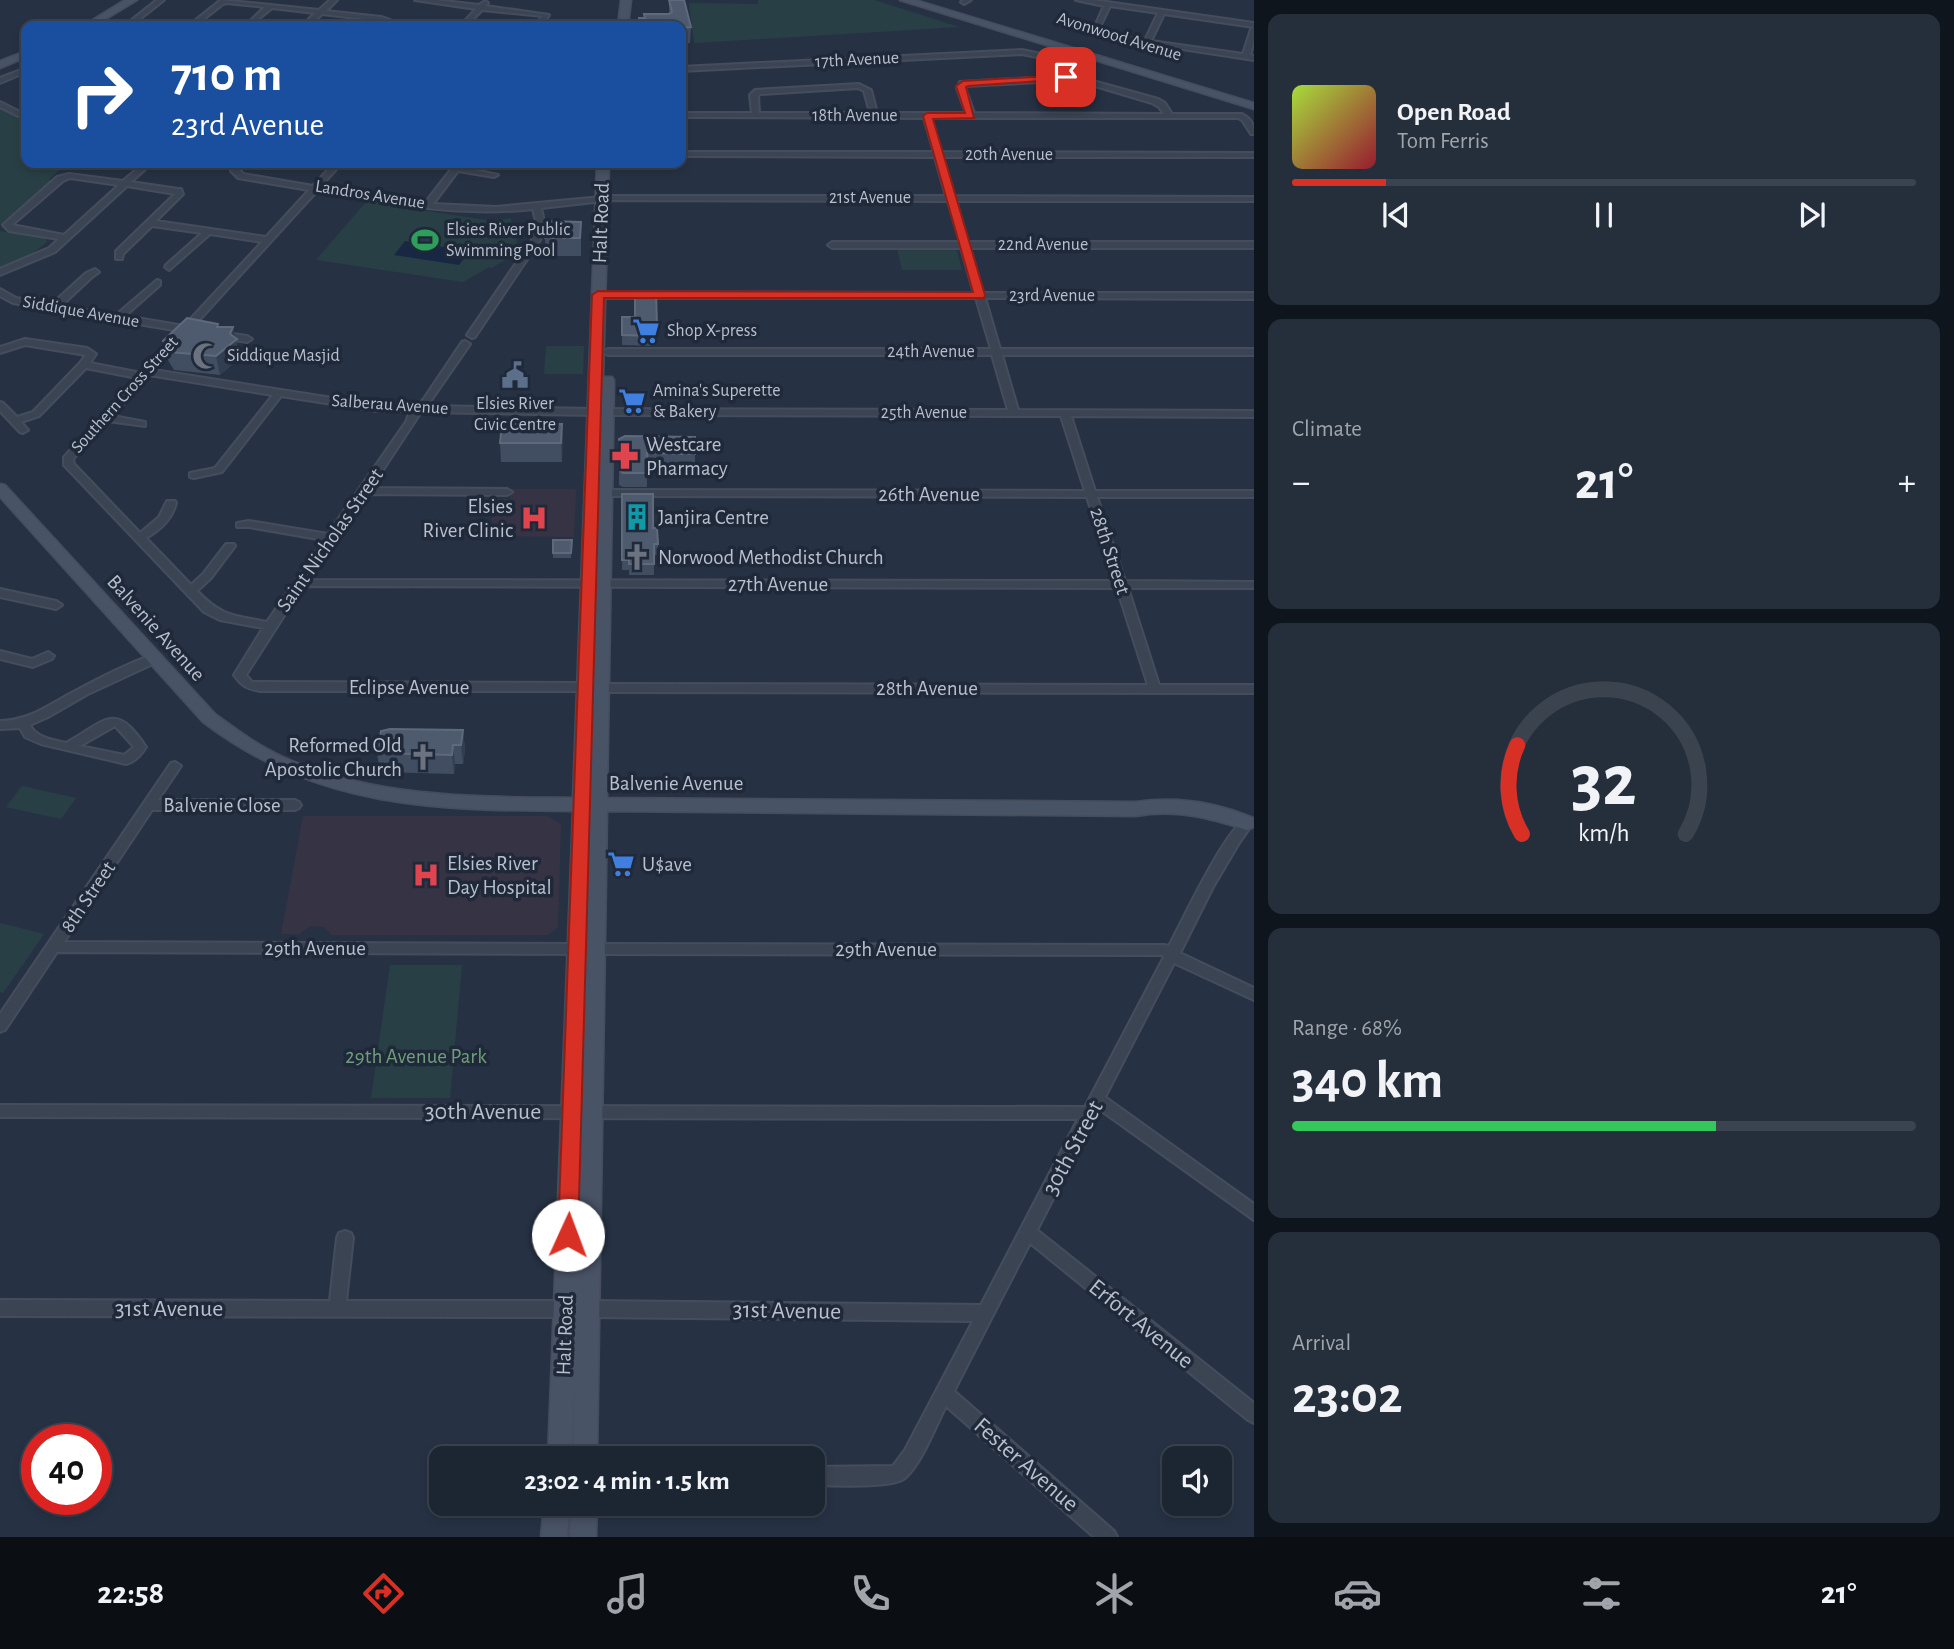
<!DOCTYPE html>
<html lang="en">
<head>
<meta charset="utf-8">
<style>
	:root { --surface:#1c2633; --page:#252e3b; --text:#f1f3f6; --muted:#a0a5ac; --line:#3a434e; --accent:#d93025 }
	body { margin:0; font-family:"Alegreya Sans",sans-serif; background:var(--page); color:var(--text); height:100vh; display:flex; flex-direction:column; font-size:26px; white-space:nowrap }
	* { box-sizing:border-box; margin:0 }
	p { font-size:23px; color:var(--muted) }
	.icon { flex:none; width:38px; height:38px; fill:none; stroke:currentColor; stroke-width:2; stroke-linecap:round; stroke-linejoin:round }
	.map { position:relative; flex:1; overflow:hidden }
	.drawer { display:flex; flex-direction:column; gap:14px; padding:14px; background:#0f151c; width:700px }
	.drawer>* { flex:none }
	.hud { position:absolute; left:21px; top:21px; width:665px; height:147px; border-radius:14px; box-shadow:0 4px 10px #0003,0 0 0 2px var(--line); background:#1a4fa0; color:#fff; overflow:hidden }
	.fabs { position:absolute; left:1162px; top:1446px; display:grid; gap:14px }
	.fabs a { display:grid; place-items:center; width:70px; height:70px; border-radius:14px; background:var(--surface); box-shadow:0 4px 10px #0003,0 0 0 2px var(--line); font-size:35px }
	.speed { position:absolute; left:21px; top:1424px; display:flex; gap:14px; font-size:35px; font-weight:700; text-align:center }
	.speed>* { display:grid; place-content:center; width:91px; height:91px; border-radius:50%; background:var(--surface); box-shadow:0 4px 10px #0003,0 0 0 2px var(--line); line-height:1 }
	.speed .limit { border:10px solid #d22; background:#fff; color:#111 }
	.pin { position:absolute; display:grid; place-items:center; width:60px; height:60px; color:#fff; margin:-30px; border-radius:14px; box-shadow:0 4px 10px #0006 }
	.me { position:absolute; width:77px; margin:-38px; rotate:2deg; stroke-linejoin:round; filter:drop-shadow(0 0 5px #0008) }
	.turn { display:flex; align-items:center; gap:24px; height:147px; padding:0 35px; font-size:32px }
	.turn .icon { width:91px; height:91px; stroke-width:2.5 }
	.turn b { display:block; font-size:49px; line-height:60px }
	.big { font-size:52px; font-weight:700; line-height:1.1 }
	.drawer .card { flex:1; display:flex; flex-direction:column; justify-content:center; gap:10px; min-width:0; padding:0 24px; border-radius:14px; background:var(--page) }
	.drawer .dial { align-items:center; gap:0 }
	.dial svg { height:182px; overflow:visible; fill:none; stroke:var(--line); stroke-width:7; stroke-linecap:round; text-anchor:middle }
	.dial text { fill:var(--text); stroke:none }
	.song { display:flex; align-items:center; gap:21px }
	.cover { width:84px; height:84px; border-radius:10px; background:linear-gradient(135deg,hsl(80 70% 55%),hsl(350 70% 35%)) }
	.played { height:7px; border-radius:4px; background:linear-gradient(90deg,var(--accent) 15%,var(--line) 15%) }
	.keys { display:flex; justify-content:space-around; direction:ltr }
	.heat { display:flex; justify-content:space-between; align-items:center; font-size:38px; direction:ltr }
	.charge { height:10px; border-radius:5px; background:linear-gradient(90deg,#34c759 68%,var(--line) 0) }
	.trip { position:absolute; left:429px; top:1446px; width:396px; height:70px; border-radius:14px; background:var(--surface); box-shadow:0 4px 10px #0003,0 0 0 2px var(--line); font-weight:700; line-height:70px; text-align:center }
	.tabs { display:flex; height:112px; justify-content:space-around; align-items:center; background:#0b0f14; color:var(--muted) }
	.tabs .icon { width:49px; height:49px }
	.tabs .on { color:var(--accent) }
	.tabs b { font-size:32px; color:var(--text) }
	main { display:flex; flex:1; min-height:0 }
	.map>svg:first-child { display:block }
</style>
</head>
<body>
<main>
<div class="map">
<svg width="1254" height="1537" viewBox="0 0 1254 1537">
	<rect width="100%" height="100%" fill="#263244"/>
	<path fill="#363344" d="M511,489H576L574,537L490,536L494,499H510Z
		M303,816H548L561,824L558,927L548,935H332L324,927L311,926L299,934H281Z"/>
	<path fill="#284045" d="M758,0H874L959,27L694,43L689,3L758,4Z
		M0,109L26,123V163H68L49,179L52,181L0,225Z
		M366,202L493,221L511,218L512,225H516L517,248L522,249L518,255L514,254L492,268L489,267L463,282L316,260Z
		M0,231L45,238L47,242L28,257L0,267Z
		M897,248H952L957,251L962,270H902Z
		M546,346H584L583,374H544Z
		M22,786L76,798L61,819L6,807Z
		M0,923L44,934L3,993L0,992Z
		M390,965H462L450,1098H371Z"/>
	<path fill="#182843" d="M405,241L470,251L459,265L394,255Z"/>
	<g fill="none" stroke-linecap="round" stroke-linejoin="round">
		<defs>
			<path id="street" d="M157,0H164L131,26H124Z
				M221,0L319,10L330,0H337L326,11L381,17L390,20L385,26H379L382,21L322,14L309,26H302L315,13L272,8L251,25L248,23L249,22L265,7L227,3L223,4L195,26H188Z
				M415,0H435L479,5L485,1L488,3L486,6L549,15L542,26H536L542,16L482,10L466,26H460L476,9Z
				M963,0H971L964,4L961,2Z
				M1076,0H1093L1254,23V41L1250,55L1254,56V60L1091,35L1104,6ZM1110,6L1158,13L1145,40L1097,33ZM1164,14L1254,27L1251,29L1243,54L1151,41Z
				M1022,50L1041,54L1059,77L1075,76L1158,99L1165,103L1172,114H1242C1251,118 1254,125 1254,134H1251L1242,120L1238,118H931L941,152L1254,153V157H943L954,196L1254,197V201H956L968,242H1254V248H970L983,293H1254V299L985,298L1000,349H1254V355H1002L1018,410L1254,411V417L1071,416L1095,491H1254V497H1097L1125,581L1254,582V588H1128L1159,685H1254V693L601,692L595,688L601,684L1148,685L1117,588L303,586L246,675L252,682L586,683L592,687L586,691H260C247,689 242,686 234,675L263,628L220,620L204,612L64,465V457L137,378L86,368L39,416L21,422L28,430L23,433L20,432L0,411V402L3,403L17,417L33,412L80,363L86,355L25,345L0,353V347L25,339L87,348L96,354L90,363L141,373L180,331L13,303L0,296V289L16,298L52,304L86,273L95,269L99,272L92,277L61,306L116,315L157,280L160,281V285L125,316L184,326L262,242L210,234L169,270L165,267L166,265L202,233L152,226L123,254L122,259H116V251L175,194L127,186L55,252L0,275V269L49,248L59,239L9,231L3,225L57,177L69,174L123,181L144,163H152L131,182L178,189H181L183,194L156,221L266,237L309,190L238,178L231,171L239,163H247L240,171L243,174L313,186L334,163H342L320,187L425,203L456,163H464L461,167L498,175L494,177L458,171L433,204L496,207L612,196H946L935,157L681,156V152H934L924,118L681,117V113H752L750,95L755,90L859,84L871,90L877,113H966L957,88L960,82L1052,77L1037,57L1022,54L681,71V67ZM1075,80L1152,103L1159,107L1164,114L974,113L965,88L966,86ZM858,88L864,91L870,113H759L758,96L760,94ZM70,178L119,185L64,235L12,225L63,181ZM317,191C388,204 460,217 533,209L537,226L532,240L467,335L472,338L475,337L540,240L545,226L541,208L612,200L948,201L960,242H832L828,245L832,248H961L974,293L598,292L594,295L598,298H976L991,349H608L603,352L608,355H992L1008,410L594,409L427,406L470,344L465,341L462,342L423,400L416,406L377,405L154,370L188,332H193L194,330L192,328ZM149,375L273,395L215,468L190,473V477L194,478L222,472L281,396L377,411H410L406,422L328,534L249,521L237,523V527H249L324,540L267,622C233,615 222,617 197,591L211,578L235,546L234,544H226L203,574L191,585L146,538C160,530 172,520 176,503L175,501H167L159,517L140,533L74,464L73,459L108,421L145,426V422L113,416ZM421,412L594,415L1061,416L1085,491L605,490L600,493L605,496L1087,497L1114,581L308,580L366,494L507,495L512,492L507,489L371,488Z
				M26,68V72L0,83V78Z
				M0,102L26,115V120L0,107Z
				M219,332L247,336L252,339L247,342L216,337V333Z
				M0,589L56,601L62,605L56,609L0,597Z
				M0,651L32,659L48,652L54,656L52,659L33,667L0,659Z
				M153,655L157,656L159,659L157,662L88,694L48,717L30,725C36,738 54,740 66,743C107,720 115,701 146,747C141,755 135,762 126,764L41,744L25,737L20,728L0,729V721C31,721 52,702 79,689C102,677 128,663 153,655ZM115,726L134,747L124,755L80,746Z
				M175,762L181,766L158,800H295L299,802L301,805L299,808L295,810H152L64,942L577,944L582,945L584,949L582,953L577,954L57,952L5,1030L0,1032V1014L171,763Z
				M1247,818L1251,820L1253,823L1239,843L1213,887L1180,953L1254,988V1000L1174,963L1105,1097L1254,1204V1220L1099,1109L1037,1230L1254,1403V1423L1248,1420L1030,1243L954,1391L1114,1531L1117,1537H1094L946,1406C935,1427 922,1463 905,1478C892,1489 831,1485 812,1485V1467L893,1466L905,1450L973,1321L587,1317L581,1315L579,1309L581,1303L587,1301L981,1305L1078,1119L0,1117V1105L1085,1107L1164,957L1162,955L596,954L591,953L589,949L591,945L596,944L1164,945L1169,946C1182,922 1226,827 1247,818Z
				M345,1231L351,1233L353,1238L346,1301H566L572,1303L574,1309L572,1315L566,1317L0,1316V1300L330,1301L337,1238L339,1233Z"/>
			<path id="secondary" d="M125,0H137L94,26H83Z
				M621,0H631L628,26H618Z
				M900,0H915L1254,103V109Z
				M26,51V57L0,68V61Z
				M597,163H609L603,377H612L614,380L607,798L1136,802C1177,796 1215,802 1253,818L1254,827L1247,830C1209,818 1177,809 1136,816L607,811L597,1458H573L574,1385L572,1458H548L573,811C434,810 318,809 203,722L0,497V484L5,485L215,714C237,730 258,746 283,757C373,798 476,797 573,798Z
				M544,1503H570L567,1537H541Z
				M571,1503H597L596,1537H570Z"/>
		</defs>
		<use href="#street" stroke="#454d5d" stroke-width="4"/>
		<use href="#secondary" stroke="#454d5d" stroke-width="3"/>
		<use href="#street" fill="#3b4453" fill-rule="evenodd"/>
		<use href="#secondary" fill="#495366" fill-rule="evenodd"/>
	</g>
	<path fill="#414e62" d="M669,0L691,27L690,43L681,44V26L644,18V14H669Z
		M581,222V256H546L545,238Z
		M656,292L657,335H654V346L622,345V317H635Z
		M218,324V327L236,338L240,358L220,375L174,370L168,360L163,341Z
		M562,424V462H501L500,443Z
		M619,439L695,454V468H647V487H623L619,485Z
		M622,494L653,528L658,544V555H654V575H629V570H622Z
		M572,540L571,558H553V553Z
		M463,730L465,750L463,764H455L454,774L380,772L377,753Z"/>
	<path fill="#313e51" d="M233,327L240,358L220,375L216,356L230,334Z
		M562,424L563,443L562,462L561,443Z
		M463,730L465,750L463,764L461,745Z
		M453,745L455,764L454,774L452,755Z"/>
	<path fill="#4e5b6e" stroke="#5e6a7c" stroke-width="2" d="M669,0H684L691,27L681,28V26H639V18H645L644,14H669L672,12Z
		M548,221L581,222L580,238H545Z
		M635,292H656L657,325H654V336L622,335V317H635Z
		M187,318L218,324L217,327H233L230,334L237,339L216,356L170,352L163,341Z
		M502,424H562L561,443H500Z
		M625,436L695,437V454L647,453L648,473H623L619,470V439Z
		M622,494H653V528H657L658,544H654V564H629V560H622Z
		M553,540H572L571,553H553Z
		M390,729L463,730L461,745H453L452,755L377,753L381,731Z"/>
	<path fill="#d93025" stroke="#8d1f18" stroke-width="2" d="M1066,75L1070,77L1069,79L968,86L966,87L974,118L933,119L985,295L984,298H604L578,1235L575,1242L568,1245L561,1242L558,1235L592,295L598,291L973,292L923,116L927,113H965L956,86L963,81Z"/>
	<defs>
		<symbol id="stadium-bare" viewBox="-9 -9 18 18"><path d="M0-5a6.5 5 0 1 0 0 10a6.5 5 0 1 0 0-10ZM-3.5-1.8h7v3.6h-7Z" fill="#2e9e5b" stroke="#1f2939" stroke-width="2.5" paint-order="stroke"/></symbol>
		<symbol id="supermarket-bare" viewBox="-9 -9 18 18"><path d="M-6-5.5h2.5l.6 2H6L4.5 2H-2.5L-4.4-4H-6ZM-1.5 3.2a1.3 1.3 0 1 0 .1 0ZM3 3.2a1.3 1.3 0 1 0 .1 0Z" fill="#3f7fe0" stroke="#1f2939" stroke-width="2.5" paint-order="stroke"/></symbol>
		<symbol id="mosque-bare" viewBox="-9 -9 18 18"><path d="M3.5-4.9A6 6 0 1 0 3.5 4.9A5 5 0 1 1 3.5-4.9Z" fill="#6b7280" stroke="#1f2939" stroke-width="2.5" paint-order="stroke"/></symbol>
		<symbol id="civic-bare" viewBox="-9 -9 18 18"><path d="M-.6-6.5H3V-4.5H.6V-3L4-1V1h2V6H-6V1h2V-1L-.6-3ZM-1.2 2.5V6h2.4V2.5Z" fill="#5c6f8a" stroke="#1f2939" stroke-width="2.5" paint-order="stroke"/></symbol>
		<symbol id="pharmacy-bare" viewBox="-9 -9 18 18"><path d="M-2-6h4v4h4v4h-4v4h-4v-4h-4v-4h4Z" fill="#e0444e" stroke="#1f2939" stroke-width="2.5" paint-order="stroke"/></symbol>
		<symbol id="building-bare" viewBox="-9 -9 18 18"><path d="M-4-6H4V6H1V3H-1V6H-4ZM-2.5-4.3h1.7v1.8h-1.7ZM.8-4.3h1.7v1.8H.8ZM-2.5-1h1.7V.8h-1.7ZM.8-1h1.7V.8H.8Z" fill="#0f9aa8" stroke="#1f2939" stroke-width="2.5" paint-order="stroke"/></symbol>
		<symbol id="hospital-bare" viewBox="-9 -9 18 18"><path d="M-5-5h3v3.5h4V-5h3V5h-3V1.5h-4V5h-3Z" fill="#e0444e" stroke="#1f2939" stroke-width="2.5" paint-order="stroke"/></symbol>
		<symbol id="church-bare" viewBox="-9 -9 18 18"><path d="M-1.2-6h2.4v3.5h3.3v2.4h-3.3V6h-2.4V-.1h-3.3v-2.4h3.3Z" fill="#6b7280" stroke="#1f2939" stroke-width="2.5" paint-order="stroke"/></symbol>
	</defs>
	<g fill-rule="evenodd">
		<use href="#stadium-bare" x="406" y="221" width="38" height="38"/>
		<use href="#supermarket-bare" x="627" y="312" width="38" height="38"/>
		<use href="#mosque-bare" x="187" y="337" width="38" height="38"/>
		<use href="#civic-bare" x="496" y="356" width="38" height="38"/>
		<use href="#supermarket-bare" x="613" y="382" width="38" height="38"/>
		<use href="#pharmacy-bare" x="606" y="437" width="38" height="38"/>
		<use href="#building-bare" x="618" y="498" width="38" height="38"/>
		<use href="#hospital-bare" x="515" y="499" width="38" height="38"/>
		<use href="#church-bare" x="618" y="538" width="38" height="38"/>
		<use href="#church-bare" x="404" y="738" width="38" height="38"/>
		<use href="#supermarket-bare" x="602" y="845" width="38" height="38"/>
		<use href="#hospital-bare" x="407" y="856" width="38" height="38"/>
	</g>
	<g text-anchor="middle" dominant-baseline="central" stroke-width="7" stroke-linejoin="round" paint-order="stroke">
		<g font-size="18" fill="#b8bfcd" stroke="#1f2939">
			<text transform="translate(1119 37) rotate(17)">Avonwood Avenue</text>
			<text transform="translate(857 60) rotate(-3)">17th Avenue</text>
			<text x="855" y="116">18th Avenue</text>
			<text x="1009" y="155">20th Avenue</text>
			<text transform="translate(370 195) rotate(9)">Landros Avenue</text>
			<text x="870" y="198">21st Avenue</text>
			<text x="1043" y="245">22nd Avenue</text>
			<text x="1052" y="296">23rd Avenue</text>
			<text transform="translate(81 312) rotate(10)">Siddique Avenue</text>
			<text x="931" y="352">24th Avenue</text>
			<text transform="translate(125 395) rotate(-48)">Southern Cross Street</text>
			<text transform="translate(390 405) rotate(4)">Salberau Avenue</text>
			<text x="924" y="413">25th Avenue</text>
		</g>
		<g font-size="18" fill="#b8bfcd" stroke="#1f2939" text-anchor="start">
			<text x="446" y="230">Elsies River Public<tspan x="446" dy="21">Swimming Pool</tspan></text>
			<text x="667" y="331">Shop X-press</text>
			<text x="227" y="356">Siddique Masjid</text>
			<text x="653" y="391">Amina's Superette<tspan x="653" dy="21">&amp; Bakery</tspan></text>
			<text x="515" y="404" text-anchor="middle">Elsies River<tspan x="515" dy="21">Civic Centre</tspan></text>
		</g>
		<g font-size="21" fill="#b8bfcd" stroke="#1f2939">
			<text transform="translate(601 223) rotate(-88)">Halt Road</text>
			<text x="929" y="494">26th Avenue</text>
			<text transform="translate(330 540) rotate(-55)">Saint Nicholas Street</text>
			<text transform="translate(1110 551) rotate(72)">28th Street</text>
			<text x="778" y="584">27th Avenue</text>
			<text transform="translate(156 628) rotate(48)">Balvenie Avenue</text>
			<text x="409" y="687">Eclipse Avenue</text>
			<text x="927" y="688">28th Avenue</text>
			<text x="676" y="783">Balvenie Avenue</text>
			<text x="222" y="805">Balvenie Close</text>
			<text transform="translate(88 897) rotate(-56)">8th Street</text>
			<text x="315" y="948">29th Avenue</text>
			<text x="886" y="949">29th Avenue</text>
			<text transform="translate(565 1335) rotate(-88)">Halt Road</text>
		</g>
		<g font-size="21" fill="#b8bfcd" stroke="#1f2939" text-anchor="start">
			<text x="646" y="444">Westcare<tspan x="646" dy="24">Pharmacy</tspan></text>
			<text x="513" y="506" text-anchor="end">Elsies<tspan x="513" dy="24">River Clinic</tspan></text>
			<text x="658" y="517">Janjira Centre</text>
			<text x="658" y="557">Norwood Methodist Church</text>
			<text x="402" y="745" text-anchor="end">Reformed Old<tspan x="402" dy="24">Apostolic Church</tspan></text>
			<text x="447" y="863">Elsies River<tspan x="447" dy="24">Day Hospital</tspan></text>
			<text x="642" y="864">U$ave</text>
		</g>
		<g font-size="21" fill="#6f9e7b" stroke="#1f2939">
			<text x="416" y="1056">29th Avenue Park</text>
		</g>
		<g font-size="24" fill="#b8bfcd" stroke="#1f2939">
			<text x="483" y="1112">30th Avenue</text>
			<text transform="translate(1073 1148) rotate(-62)">30th Street</text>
			<text x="169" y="1309">31st Avenue</text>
			<text transform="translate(787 1311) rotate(1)">31st Avenue</text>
			<text transform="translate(1141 1324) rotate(39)">Erfort Avenue</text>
			<text transform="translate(1026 1465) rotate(41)">Fester Avenue</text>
		</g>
	</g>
</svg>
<div class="fabs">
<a><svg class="icon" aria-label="sound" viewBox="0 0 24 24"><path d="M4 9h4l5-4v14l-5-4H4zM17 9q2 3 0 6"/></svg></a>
</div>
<div class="speed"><div class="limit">40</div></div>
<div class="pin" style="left:1066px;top:77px;background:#d93025"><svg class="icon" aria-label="arrive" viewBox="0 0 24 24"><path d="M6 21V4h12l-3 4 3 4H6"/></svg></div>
<svg class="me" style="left:568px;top:1235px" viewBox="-20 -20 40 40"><circle r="19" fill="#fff"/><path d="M0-13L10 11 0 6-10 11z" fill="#d93025"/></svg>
<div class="trip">23:02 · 4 min · 1.5 km</div>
<div class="hud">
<div class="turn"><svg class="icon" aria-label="right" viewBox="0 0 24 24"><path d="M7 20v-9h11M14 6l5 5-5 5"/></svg><div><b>710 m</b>23rd Avenue</div></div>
</div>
</div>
<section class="drawer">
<div class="card">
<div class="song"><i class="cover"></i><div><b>Open Road</b><p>Tom Ferris</p></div></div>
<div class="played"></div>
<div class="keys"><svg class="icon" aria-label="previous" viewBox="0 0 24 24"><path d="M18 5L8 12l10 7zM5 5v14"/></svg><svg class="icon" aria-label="pause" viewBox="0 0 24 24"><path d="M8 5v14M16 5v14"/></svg><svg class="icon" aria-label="next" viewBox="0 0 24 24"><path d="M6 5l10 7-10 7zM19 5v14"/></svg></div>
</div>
<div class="card"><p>Climate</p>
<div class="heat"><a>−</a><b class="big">21°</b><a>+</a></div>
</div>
<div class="card dial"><svg viewBox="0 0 100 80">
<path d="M14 69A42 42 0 1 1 86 69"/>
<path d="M14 69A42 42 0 0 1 12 30" stroke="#d93025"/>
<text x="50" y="56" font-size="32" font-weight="700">32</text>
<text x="50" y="72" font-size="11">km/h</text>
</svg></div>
<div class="card"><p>Range · 68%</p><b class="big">340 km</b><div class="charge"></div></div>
<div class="card"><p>Arrival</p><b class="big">23:02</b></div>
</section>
</main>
<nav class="tabs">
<b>22:58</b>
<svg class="icon on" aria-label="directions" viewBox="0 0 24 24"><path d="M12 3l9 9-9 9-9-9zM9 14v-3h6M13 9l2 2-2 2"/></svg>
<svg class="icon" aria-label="music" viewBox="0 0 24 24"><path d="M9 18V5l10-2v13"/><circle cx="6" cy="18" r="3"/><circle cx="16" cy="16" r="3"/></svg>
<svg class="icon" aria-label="phone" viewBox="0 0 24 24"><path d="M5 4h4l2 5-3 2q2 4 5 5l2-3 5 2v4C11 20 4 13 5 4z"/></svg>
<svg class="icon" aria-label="climate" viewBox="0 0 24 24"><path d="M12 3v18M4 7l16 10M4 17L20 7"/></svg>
<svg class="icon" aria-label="car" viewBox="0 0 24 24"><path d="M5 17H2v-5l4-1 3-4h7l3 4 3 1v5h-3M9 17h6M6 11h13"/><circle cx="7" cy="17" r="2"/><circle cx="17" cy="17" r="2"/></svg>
<svg class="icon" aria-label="filters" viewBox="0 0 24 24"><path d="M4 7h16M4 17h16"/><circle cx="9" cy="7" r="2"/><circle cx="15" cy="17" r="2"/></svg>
<b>21°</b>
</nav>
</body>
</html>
